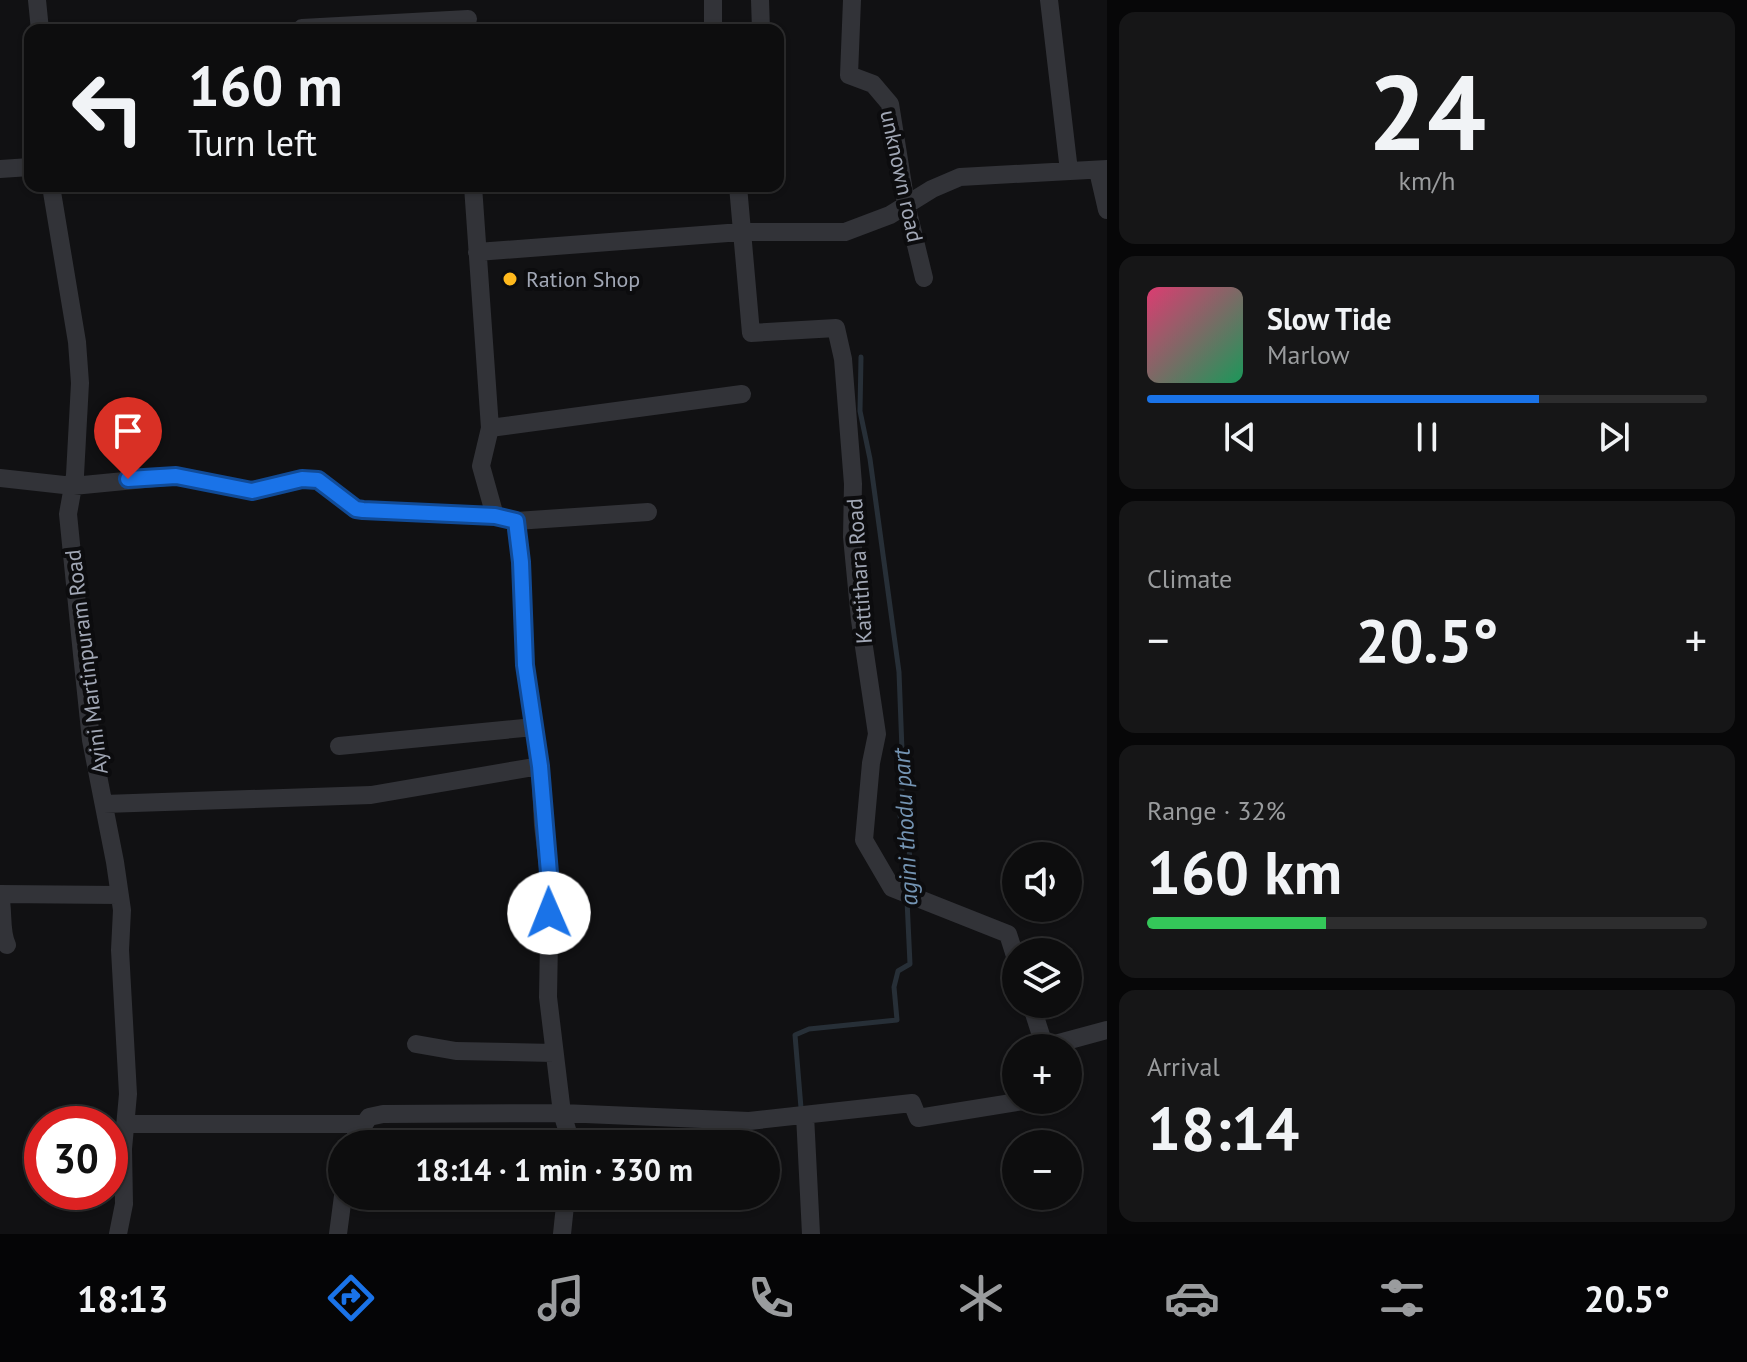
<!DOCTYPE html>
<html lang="en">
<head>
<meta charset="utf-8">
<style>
	:root { --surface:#0d0d0e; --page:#161617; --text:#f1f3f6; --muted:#9a9c9e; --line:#2d2d2e; --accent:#1a73e8 }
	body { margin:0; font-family:"PT Sans",sans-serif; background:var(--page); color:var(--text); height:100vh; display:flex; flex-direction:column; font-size:30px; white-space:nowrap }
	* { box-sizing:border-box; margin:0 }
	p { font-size:26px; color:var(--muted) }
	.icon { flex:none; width:44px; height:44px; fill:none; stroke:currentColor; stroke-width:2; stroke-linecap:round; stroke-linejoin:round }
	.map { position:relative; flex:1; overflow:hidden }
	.side { display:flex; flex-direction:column; gap:12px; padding:12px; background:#070708; width:640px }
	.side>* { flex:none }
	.top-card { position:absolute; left:24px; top:24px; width:760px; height:168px; border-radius:16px; box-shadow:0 2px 6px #0004,0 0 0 2px var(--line); background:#0d0d0e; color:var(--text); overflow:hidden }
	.tools { position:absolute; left:1002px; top:842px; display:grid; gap:16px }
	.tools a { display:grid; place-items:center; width:80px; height:80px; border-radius:50%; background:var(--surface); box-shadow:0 2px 6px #0004,0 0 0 2px var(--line); font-size:40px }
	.speed { position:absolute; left:24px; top:1106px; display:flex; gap:16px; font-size:40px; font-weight:700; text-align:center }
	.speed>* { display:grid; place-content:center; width:104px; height:104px; border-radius:50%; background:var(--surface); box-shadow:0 2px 6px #0004,0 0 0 2px var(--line); line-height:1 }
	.speed .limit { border:12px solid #d22; background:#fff; color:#111 }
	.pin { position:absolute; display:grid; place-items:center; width:68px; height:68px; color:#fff; margin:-82px -34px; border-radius:50% 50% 50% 0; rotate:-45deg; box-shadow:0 0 8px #0007 }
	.pin .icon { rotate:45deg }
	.me { position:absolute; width:88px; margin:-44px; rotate:359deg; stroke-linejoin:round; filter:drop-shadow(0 0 6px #0008) }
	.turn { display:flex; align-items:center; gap:28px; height:168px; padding:0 32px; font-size:36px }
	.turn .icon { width:104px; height:104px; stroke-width:2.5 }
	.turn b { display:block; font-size:56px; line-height:68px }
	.big { font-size:60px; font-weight:800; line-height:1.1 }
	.side .widget { flex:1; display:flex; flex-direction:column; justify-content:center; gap:12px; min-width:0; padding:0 28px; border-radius:16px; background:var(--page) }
	.side .dial { align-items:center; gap:0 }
	.dial b { font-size:104px; line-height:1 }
	.song { display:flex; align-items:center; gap:24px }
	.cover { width:96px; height:96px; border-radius:12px; background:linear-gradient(135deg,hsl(340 70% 55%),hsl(150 70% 35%)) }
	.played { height:8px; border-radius:4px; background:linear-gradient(90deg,var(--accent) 70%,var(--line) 70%) }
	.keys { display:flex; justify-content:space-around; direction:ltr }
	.heat { display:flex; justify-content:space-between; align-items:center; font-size:44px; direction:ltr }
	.charge { height:12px; border-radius:6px; background:linear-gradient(90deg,#34c759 32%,var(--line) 0) }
	.trip { position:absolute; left:328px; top:1130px; width:452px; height:80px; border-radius:40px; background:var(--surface); box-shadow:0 2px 6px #0004,0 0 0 2px var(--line); font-weight:800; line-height:80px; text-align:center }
	.dock { display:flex; height:128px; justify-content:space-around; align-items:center; background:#050506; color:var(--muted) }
	.dock .icon { width:56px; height:56px }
	.dock .active { color:var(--accent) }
	.dock b { font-size:36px; color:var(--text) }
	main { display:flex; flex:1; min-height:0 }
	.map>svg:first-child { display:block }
</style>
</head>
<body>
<main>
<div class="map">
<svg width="1107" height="1234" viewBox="0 0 1107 1234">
	<rect width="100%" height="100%" fill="#111113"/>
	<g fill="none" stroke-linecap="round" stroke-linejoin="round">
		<path stroke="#272f37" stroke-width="5" d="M861,357L860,411L870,459L899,672L903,776L900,816L910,846L907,890
			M801,1108L795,1035L809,1029L897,1020L894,987L898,971L910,964L907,900"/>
		<path stroke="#323338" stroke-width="18" d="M37,0L40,30
			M760,0L761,30
			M852,0L849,75L873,84L890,104L906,204L924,278
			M1049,0L1069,171
			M302,28L468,19
			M713,30V0
			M0,169L30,167
			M1098,171L1107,210
			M51,186L77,342L80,383L75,475L68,514L82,654L91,740L115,862L122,910L120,950L128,1094L123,1149L124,1204L118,1234
			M473,186L490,428L481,466L495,516L516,521L521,562L525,665L540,766L543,825L550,885L548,997L562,1113L569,1136V1144
			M738,186L751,333L836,328L843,359L853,484L852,537L860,620L877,734L871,763L864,840L892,888L1008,934L1016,959
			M477,252L741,232H845L890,215L932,189L960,177L1107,169
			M490,428L742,394
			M0,478L73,486L176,476L252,491L302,479L318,480L356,509L363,510L495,516
			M516,521L648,512
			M339,746L534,727
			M104,804L371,795L540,766
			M0,894L119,895
			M0,895C4,912 0,931 7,945
			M1031,1004L1045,1048
			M416,1044L456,1051L554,1053
			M1044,1047L1107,1030
			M805,1115L811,1234
			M125,1124H362
			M351,1144L369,1117L383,1114L562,1113L749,1121L912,1103L918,1118L1029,1100
			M338,1234L343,1196
			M562,1234L566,1196"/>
	</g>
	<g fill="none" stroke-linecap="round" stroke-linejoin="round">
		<defs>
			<path id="route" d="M128,479L176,476L252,491L302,479L318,480L356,509L363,510L495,516L516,521L521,562L525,665L540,766L550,885L549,913"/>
		</defs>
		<use href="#route" stroke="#114b97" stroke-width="20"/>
		<use href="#route" stroke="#1a73e8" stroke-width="14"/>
	</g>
	<circle fill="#ffb91d" stroke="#0c0c0e" stroke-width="3" cx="510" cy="279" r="8"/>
	<g text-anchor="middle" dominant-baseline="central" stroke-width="8" stroke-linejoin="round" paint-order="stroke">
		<g font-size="22" fill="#a1a7b5" stroke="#0c0c0e">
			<text transform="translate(902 176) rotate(78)">unknown road</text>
			<text transform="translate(859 571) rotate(-94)">Kattithara Road</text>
			<text transform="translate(86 662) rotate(-97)">Ayini Martinpuram Road</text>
		</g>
		<g font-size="22" fill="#a1a7b5" stroke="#0c0c0e" text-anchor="start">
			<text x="526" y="279">Ration Shop</text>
		</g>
		<g font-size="24" font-style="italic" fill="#7494b3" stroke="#0c0c0e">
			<text transform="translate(905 827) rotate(-93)">agini thodu part</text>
		</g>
	</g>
</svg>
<div class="tools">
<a><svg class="icon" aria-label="sound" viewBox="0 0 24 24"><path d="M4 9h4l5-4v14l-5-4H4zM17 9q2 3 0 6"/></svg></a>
<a><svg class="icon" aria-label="layers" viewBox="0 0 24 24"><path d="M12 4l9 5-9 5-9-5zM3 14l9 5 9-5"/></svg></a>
<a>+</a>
<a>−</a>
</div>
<div class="speed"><div class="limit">30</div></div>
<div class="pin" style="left:128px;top:479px;background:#d93025"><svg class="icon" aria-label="arrive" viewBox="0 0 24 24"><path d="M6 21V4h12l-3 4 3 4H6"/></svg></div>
<svg class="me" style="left:549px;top:913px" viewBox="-20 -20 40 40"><circle r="19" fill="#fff"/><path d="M0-13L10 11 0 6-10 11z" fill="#1a73e8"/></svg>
<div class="trip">18:14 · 1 min · 330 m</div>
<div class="top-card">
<div class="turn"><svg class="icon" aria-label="left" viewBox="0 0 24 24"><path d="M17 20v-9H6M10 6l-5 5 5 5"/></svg><div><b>160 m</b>Turn left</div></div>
</div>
</div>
<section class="side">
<div class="widget dial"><b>24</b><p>km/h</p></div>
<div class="widget">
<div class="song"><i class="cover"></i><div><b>Slow Tide</b><p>Marlow</p></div></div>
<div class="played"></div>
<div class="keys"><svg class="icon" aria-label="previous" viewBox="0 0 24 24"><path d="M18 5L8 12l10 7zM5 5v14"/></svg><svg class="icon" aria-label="pause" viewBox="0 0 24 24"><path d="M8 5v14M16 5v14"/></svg><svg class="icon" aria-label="next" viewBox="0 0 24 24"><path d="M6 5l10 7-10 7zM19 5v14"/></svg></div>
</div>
<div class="widget"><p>Climate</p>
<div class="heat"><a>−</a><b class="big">20.5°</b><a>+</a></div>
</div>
<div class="widget"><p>Range · 32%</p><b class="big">160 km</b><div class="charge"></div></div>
<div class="widget"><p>Arrival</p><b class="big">18:14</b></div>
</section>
</main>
<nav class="dock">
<b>18:13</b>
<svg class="icon active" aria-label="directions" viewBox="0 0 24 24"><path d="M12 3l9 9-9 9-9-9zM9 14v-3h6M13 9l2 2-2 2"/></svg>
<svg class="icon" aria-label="music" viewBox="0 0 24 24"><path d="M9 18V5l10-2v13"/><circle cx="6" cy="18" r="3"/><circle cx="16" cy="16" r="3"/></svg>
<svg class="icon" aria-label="phone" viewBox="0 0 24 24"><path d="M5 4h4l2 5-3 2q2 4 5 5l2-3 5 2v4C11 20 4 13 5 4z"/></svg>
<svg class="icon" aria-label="climate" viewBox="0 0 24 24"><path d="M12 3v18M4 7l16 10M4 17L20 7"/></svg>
<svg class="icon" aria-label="car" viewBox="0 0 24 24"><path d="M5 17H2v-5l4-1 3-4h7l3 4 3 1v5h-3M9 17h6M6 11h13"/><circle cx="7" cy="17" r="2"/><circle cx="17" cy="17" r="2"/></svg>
<svg class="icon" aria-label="filters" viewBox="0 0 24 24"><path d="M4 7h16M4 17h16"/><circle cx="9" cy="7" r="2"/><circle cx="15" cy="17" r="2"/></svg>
<b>20.5°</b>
</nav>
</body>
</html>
